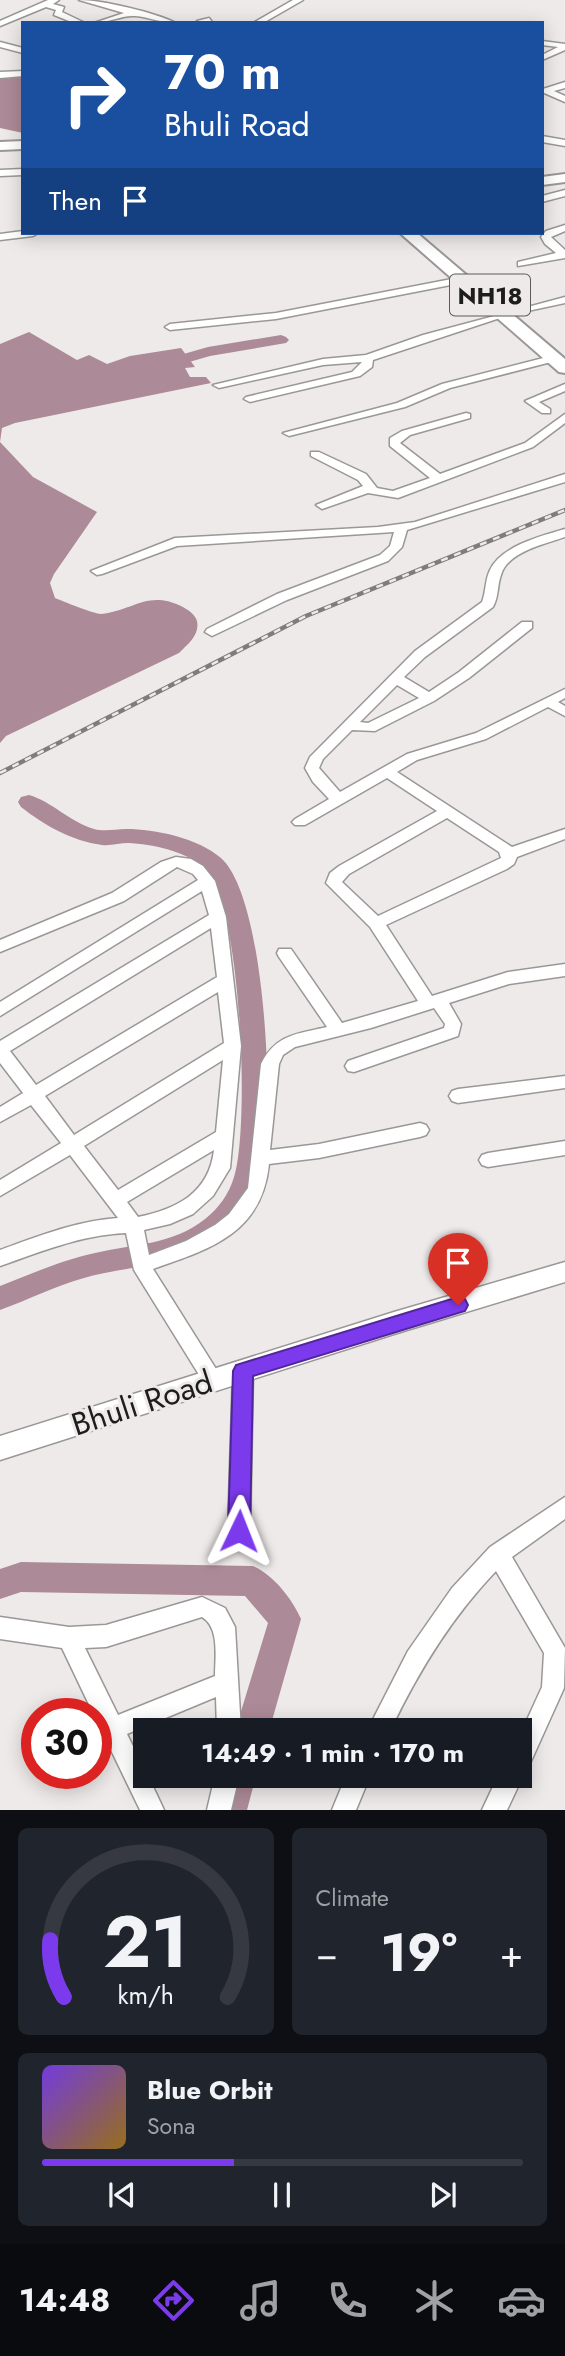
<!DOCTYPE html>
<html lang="en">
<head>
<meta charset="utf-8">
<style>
	:root { --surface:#171b24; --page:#20242c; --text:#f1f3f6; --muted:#9ea1a6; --line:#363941; --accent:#7c3aed }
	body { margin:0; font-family:Jost,sans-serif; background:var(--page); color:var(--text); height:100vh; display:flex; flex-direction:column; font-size:26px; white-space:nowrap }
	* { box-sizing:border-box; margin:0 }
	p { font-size:23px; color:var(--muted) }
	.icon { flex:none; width:38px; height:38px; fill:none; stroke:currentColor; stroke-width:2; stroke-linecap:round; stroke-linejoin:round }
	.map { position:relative; height:1810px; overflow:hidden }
	.details { display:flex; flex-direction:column; gap:18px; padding:18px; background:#0d0f14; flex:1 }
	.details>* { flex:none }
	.banner { position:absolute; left:21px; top:21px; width:523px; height:214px; border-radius:0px; box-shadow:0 4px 18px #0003; background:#1a4fa0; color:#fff; overflow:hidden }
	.speed { position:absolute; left:21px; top:1698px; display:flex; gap:14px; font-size:35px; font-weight:700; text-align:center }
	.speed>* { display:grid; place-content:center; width:91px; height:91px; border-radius:50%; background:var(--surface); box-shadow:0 4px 18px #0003; line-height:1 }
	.speed .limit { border:10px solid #d22; background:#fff; color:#111 }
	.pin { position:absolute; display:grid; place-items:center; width:60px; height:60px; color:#fff; margin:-72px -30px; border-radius:50% 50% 50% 0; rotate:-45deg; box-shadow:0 0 7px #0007 }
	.pin .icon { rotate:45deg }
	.me { position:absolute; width:77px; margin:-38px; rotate:2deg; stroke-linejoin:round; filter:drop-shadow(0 0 5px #0008) }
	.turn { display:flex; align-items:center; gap:24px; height:147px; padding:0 28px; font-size:32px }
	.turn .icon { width:91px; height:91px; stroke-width:2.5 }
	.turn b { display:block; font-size:49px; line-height:60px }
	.then { display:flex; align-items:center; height:66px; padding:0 28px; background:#0003; gap:14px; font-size:26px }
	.big { font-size:52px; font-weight:700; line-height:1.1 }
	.details .tile { flex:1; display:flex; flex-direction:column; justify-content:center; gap:10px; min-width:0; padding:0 24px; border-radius:10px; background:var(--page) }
	.details .dial { align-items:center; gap:0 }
	.dial svg { height:182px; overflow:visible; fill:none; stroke:var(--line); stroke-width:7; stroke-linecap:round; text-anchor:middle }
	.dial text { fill:var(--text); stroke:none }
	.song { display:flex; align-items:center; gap:21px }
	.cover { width:84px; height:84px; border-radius:10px; background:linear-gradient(135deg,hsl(260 70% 55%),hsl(40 70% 35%)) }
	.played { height:7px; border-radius:4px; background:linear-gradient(90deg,var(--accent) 40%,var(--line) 40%) }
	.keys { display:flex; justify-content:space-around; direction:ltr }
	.heat { display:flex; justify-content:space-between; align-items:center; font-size:38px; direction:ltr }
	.details .tiles { flex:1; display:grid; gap:18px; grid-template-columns:1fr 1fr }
	.tile:last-child { grid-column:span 2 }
	.trip { position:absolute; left:133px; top:1718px; width:399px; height:70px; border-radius:0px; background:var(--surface); box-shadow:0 4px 18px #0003; font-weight:700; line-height:70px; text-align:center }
	.menu { display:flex; height:112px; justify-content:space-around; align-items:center; background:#090b0e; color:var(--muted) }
	.menu .icon { width:49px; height:49px }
	.menu .current { color:var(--accent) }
	.menu b { font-size:32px; color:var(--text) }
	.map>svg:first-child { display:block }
</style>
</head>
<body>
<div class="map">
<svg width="565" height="1810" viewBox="0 0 565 1810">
	<rect width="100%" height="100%" fill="#eeeae9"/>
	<path fill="#ad8a97" d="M23,77V133L0,128V79Z
		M29,332L77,360L89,355L107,364L130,356L181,348L195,367L185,368L190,377H206L211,383L15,423L2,428L0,442L33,477L97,512L54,574L50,583L55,598C62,601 95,614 101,614C133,611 147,590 181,606C187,609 195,614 197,621C200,635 188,644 179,653L6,736L0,743V344Z"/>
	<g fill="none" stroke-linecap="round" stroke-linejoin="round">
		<path fill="#ad8a97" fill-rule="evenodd" d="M281,335L286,337L289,340L286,343L210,356L158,371L150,366L152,363L208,347Z
			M29,795C51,801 70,822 94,829C105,832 115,829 126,829C155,829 198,838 221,858C266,898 275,1113 262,1172C257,1194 245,1216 228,1231C188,1267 133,1264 84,1278C55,1286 28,1300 0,1310V1286C31,1274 62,1260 95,1253C133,1244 173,1245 205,1219C219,1208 229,1194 234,1177C250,1128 242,897 203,866C183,851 153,844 128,843C120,843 111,846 102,845C72,841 44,825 21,807L18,802L21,797Z
			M21,1562L253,1566C273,1574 293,1600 301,1619L269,1731H235L268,1623L245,1596L21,1592L0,1599V1569Z
			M222,1776H256L247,1810H213Z"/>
		<defs>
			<path id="minor" d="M48,0H59L53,4L64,7L62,12L85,23H74L54,15L56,10L46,7L0,26V21Z
				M79,0C103,0 156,13 176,23C161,23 149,17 135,16C122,15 108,23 94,23L124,13Z
				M293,0H303L263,23H253Z
				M209,18L212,22L196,23L197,21Z
				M542,41L565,44V50L542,60V55L558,47L542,45Z
				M0,42L23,48V53L0,47Z
				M23,71V76L0,78V72Z
				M565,82V88L554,91L565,96V102L542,92L543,89Z
				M542,136L565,140V146L542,142Z
				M23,169V175L0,176V170Z
				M565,190V196L542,202V196Z
				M565,225V231L551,237L565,250V258L518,266V262L556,253L545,244L541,237L546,231Z
				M23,231L38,233L33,236L0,240V234Z
				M462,277L467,280L466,282L276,319L170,330L165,327L170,324L276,313Z
				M565,297V303L509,315L373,360L372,367L360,376L250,402L244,399L246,397L352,372L362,362L323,365L219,388L213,385L323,359L366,355L423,335Z
				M555,355L559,356V360L450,388L405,407L289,436L283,433L397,403L442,384Z
				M565,384V391L539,402L550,409V413H542L525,401Z
				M466,413L470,414V418L410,435L400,443L440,474L525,443L565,414V423L533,447L398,498L368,493L322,509L316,505L363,486L358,480L311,456V452H319L366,474L377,488L393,491L430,478L390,446V438L402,431Z
				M565,474V482L407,530L402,547L388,561L287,600L212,636L205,632L207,629L277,594L380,555L390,546L394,532L177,546L102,574L97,575L91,571L175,538L378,527L415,522Z
				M565,529V537C545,544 507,552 501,575C497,586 499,596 493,607L425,657L404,677L429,692L459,672L522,622H532V628L469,678L434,701L375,731L352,730L323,759L319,768L340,792L407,754L476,733L565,689V698L558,702L565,706V716L548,707L486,739L417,760L397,772L512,847L565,829V839L517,857L514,864L507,869L386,925L432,996L508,972L565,964V976L509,984L449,1003L461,1024L458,1036L354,1072L348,1071L345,1066L348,1061L444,1028L445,1024L434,1008L371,1028L295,1047L283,1055L279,1064L270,1150L319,1144L420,1123L426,1125L429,1130L426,1135L420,1137L319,1158L269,1164C262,1233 211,1249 153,1269L223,1380L220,1386L213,1389L206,1386L134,1270L126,1233C81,1235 43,1251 0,1266V1250C39,1236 76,1221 118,1218L70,1155L0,1196V1180L61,1143L31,1105L0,1122V1107L23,1093L0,1063V1041L209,915L202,891L0,1016V1002L198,880L193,874L177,867L124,901L0,952V940L112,893L161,862L176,857L191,859L203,866L215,881L226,917L241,1046L230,1168L213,1196L193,1214L170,1224L144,1230L149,1255L186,1241L215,1225L229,1214L248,1188L261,1064C276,1034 297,1034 327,1027L279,957L277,953L279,949H291L342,1023L418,1001L370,927L326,883L330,873L339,866L437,811L387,778L305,825H295L292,822L295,819L329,799L313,782L305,768L310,757L415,651L482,602C486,592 485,580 490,570C501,546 541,536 565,529ZM397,685L419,698L368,723L360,722ZM447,818L499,852L501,858L378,916L342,882L349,874ZM211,928L217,977L36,1085L10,1051ZM218,992L224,1043L74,1135L45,1096ZM223,1060L216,1132L118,1190L84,1146ZM214,1150C209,1193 177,1209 138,1217L127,1202Z
				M565,1076V1088L458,1103L452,1101L449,1096L452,1091L458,1089Z
				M565,1141V1155L488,1167L482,1165L479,1160L482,1155L488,1153Z
				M243,1362L250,1365L253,1371L250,1531L247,1538L239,1541L231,1538L228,1531L233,1371L236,1365Z
				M565,1497V1519L512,1557L565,1648L564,1688L528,1768L521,1771L523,1776L507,1810H482L498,1776H520V1735L542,1687L544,1653L496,1571C451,1618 418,1672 390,1731H367L408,1651L452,1588L490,1547Z
				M202,1597L225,1608L235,1627L241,1731H217L216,1697L127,1734L145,1771V1776H148L164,1810H140L96,1719V1713H93L62,1648L0,1639V1617L69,1627L106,1625ZM202,1617C220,1628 215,1657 215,1676L118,1715L85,1648L106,1647Z
				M215,1776H239L231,1810H207Z
				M346,1776H370L356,1810H332Z"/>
			<path id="secondary" d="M565,1262V1282L394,1334L0,1460V1436L394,1312Z"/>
			<path id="primary" d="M23,141V149L0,150V142Z"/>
			<path id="trunk" d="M565,174V182L542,185V177Z
				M400,233H417L565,359V373L559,372Z"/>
		</defs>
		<use href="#minor" stroke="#9b9796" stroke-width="3"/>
		<use href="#secondary" stroke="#9b9796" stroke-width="3"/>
		<use href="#primary" stroke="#9b9796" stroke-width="4"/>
		<use href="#trunk" stroke="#9b9796" stroke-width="4"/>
		<use href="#minor" fill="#fff" fill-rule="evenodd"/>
		<use href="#secondary" fill="#fff" fill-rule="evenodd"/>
		<use href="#primary" fill="#fff" fill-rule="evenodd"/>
		<use href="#trunk" fill="#fff" fill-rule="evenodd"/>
		<defs>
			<path id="rail" d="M0,773L306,616L565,510"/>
		</defs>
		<use href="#rail" stroke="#7f7d7c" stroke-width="4.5"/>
		<use href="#rail" stroke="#eeeae9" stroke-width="2.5" stroke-dasharray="7" stroke-linecap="butt"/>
	</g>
	<path fill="#7c3aed" stroke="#51269a" stroke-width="2" d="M458,1297L465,1299L468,1305L465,1311L253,1376L250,1531L247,1538L239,1541L231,1538L228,1531L233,1371L236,1365Z"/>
	<g text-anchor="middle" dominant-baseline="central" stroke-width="6" stroke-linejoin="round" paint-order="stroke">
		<rect fill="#eeeae9" stroke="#5c5a5a" stroke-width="2" x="450" y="274.5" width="80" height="41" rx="5"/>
		<g font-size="24" font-weight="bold" fill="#1e1d1d">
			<text x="490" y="295">NH18</text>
		</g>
		<g font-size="32" fill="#1e1d1d" stroke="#eeeae9">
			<text transform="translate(142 1403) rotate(-18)">Bhuli Road</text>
		</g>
	</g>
</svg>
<div class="speed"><div class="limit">30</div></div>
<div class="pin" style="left:458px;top:1305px;background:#d93025"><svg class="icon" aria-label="arrive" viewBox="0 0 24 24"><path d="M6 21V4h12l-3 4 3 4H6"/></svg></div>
<svg class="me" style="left:239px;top:1531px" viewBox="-20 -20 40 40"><path d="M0-17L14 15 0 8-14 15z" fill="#7c3aed" stroke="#fff" stroke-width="4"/></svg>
<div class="trip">14:49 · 1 min · 170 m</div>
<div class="banner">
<div class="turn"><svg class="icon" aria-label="right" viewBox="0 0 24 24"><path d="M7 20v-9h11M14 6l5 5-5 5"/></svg><div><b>70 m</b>Bhuli Road</div></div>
<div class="then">Then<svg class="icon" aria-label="arrive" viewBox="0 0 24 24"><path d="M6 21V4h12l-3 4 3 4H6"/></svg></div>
</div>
</div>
<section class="details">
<div class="tiles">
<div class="tile dial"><svg viewBox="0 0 100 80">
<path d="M14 69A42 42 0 1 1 86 69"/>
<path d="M14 69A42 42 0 0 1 8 44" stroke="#7c3aed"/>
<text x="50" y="56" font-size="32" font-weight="700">21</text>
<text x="50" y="72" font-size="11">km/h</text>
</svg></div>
<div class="tile"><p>Climate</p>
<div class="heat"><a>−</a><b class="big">19°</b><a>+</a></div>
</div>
<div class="tile">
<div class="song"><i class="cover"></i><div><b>Blue Orbit</b><p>Sona</p></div></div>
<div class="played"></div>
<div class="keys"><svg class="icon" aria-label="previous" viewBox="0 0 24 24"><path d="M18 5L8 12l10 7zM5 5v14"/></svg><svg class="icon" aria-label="pause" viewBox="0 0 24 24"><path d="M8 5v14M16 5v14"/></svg><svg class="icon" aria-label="next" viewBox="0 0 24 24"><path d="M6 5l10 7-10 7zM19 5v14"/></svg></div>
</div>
</div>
</section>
<nav class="menu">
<b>14:48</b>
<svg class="icon current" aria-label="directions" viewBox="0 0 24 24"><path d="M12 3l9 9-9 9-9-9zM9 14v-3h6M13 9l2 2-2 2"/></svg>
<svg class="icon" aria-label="music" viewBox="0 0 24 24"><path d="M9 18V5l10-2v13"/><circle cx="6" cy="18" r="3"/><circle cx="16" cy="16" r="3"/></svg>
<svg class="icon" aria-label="phone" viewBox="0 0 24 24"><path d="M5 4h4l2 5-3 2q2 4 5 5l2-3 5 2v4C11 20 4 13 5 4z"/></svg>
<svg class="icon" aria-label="climate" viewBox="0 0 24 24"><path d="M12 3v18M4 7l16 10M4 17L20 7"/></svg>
<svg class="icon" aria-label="car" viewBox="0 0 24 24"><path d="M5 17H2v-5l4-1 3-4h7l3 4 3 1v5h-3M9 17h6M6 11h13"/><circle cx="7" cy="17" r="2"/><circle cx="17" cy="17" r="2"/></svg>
</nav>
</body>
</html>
